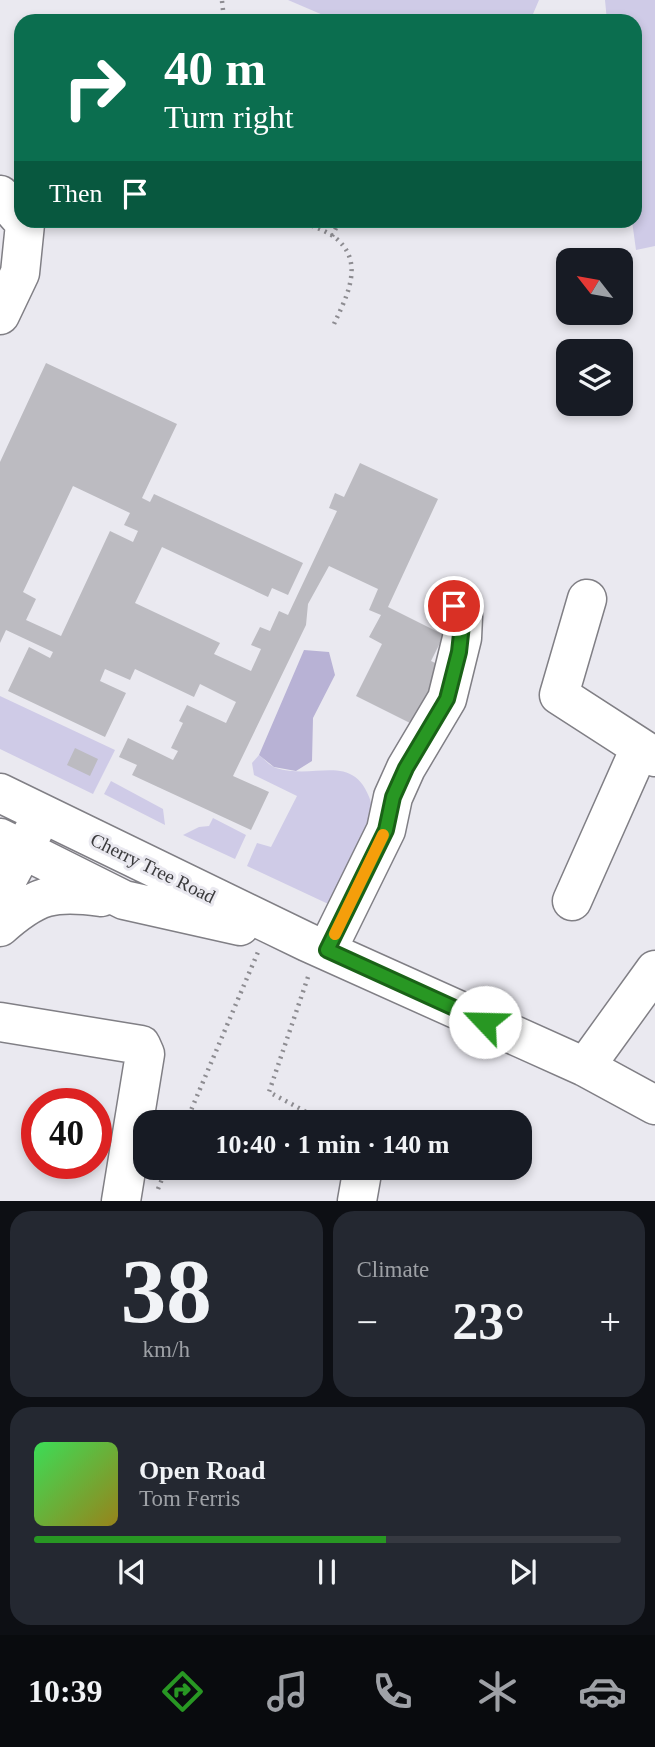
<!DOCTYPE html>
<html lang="en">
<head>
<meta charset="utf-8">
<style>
	:root { --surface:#171b24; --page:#242831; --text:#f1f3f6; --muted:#9ea1a6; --line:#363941; --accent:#289723 }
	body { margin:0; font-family:Georgia,serif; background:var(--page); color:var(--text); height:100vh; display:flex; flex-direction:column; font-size:26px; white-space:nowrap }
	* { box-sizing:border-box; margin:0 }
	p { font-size:23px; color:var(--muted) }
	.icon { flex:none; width:38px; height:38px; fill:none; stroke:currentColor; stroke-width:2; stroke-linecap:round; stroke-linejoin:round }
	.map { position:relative; height:1201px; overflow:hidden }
	.side { display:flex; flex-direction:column; gap:10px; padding:10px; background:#0d0f14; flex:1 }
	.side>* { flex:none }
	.top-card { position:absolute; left:14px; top:14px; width:628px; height:214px; border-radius:21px; box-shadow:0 4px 10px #0003; background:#0b6e4f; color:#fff; overflow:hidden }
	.needle { width:46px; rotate:301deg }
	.buttons { position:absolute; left:556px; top:248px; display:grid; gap:14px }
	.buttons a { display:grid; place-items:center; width:77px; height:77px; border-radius:14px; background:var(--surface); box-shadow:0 4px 10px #0003; font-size:35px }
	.speed { position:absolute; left:21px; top:1088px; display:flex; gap:14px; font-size:35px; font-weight:700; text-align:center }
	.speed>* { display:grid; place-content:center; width:91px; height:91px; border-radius:50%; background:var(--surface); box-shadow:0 4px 10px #0003; line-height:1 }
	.speed .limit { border:10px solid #d22; background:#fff; color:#111 }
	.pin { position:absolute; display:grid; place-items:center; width:60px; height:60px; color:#fff; margin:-30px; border:4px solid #fff; border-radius:50%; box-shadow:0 2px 7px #0007 }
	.me { position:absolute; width:77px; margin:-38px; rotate:294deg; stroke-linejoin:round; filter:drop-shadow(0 0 5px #0008) }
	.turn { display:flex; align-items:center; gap:24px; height:147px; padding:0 35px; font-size:32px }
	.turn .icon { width:91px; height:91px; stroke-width:2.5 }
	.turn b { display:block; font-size:49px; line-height:60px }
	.then { display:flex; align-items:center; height:66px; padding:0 35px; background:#0003; gap:14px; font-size:26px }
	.big { font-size:52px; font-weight:700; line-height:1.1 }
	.side .card { flex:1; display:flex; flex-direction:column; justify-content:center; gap:10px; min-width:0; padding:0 24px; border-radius:21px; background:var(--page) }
	.side .dial { align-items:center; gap:0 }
	.dial b { font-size:91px; line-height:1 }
	.song { display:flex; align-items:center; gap:21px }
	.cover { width:84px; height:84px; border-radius:10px; background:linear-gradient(135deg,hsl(130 70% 55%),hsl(50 70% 35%)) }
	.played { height:7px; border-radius:4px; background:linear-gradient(90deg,var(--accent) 60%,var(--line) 60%) }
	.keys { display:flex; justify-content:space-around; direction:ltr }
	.heat { display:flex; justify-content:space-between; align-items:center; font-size:38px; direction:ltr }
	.side .tiles { flex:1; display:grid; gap:10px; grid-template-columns:1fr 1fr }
	.card:last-child { grid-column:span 2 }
	.trip { position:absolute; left:133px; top:1110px; width:399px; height:70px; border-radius:21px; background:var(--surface); box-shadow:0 4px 10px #0003; font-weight:700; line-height:70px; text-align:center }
	.menu { display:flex; height:112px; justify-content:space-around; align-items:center; background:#090b0e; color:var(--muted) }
	.menu .icon { width:49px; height:49px }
	.menu .on { color:var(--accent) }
	.menu b { font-size:32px; color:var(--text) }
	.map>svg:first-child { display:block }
</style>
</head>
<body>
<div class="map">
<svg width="655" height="1201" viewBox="0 0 655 1201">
	<rect width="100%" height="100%" fill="#eae9f0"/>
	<path fill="#cfcbe7" d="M288,0H539L530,21H337Z
		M605,0H655V246L636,250L632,221L635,220V21H607Z
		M0,696L115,750L93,794L0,749Z
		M259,755C264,759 270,766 276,768C319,781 357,748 373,809L339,909L247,866L257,843L271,847L297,796L254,775L252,763Z
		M111,781L163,809L165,825L104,794Z
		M213,818L246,835L235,859L183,835L199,827L209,826Z"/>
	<path fill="#b8b2d5" d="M304,650L329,652L335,675L313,718L312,761L296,771L274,767L259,755Z"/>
	<path fill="#bcbbc1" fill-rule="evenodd" d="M46,363L177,424L142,498L150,502L154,494L303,563L288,595L272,588L268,597L162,547L135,603L220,643L214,654L251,671L261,649L251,645L260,627L270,631L279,611L288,615L337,511L329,508L335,493L344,497L360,463L438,499L388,607L444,635L431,661L448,669L418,727L356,696L382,644L369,637L381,615L369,610L378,589L329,566L308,604L306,625L233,776L269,792L251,830L132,775L137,765L119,757L128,738L173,760L178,751L171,748L183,723L179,721L187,705L226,723L236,702L200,684L194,697L135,669L130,680L105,669L100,681L126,693L105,737L8,691L29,647L50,658L53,652L6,630L0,643V462ZM73,486L130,513L124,525L138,531L133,542L110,531L61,636L26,620L36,599L23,592Z
		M75,748L98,759L90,776L67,765Z"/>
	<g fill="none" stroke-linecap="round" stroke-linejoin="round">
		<defs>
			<path id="minor" d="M0,195L21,219
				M0,315L20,273L25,224L23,220
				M587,599L559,695L655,757
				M0,793L307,942L585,1067L655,1105
				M0,838L124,900L240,926
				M0,893L34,830
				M572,901L640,748
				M0,927C36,895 53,890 101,897
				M327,950L386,830L393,797L406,768L447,699L462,638L463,616L454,606
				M0,1022L141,1045L145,1054L121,1201
				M585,1067L655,970
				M357,1201L363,1167"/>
		</defs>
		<use href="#minor" stroke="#807f85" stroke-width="41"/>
		<path stroke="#8d8c91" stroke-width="4.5" stroke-dasharray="2 5" stroke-linecap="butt" d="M222,1L224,19
			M299,220C311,226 329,231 339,241C364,265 346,298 334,324
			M332,236L340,220
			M308,977L269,1092L325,1122
			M186,1122L258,952
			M158,1189L167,1167"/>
		<use href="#minor" stroke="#fff" stroke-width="38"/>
	</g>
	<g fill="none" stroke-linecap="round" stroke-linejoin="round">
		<defs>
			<path id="route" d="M454,606L463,616L459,652L447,699L406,768L393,797L386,830L327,950L485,1022"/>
		</defs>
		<use href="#route" stroke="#1a6217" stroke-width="18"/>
		<use href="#route" stroke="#289723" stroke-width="12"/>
		<path stroke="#f59e0b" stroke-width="12" d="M335,934L383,835"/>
	</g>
	<g text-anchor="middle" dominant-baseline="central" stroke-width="6" stroke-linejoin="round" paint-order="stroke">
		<g font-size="19" fill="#39393b" stroke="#eae9f0">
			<text transform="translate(153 868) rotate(26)">Cherry Tree Road</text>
		</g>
	</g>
</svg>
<div class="buttons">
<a><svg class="needle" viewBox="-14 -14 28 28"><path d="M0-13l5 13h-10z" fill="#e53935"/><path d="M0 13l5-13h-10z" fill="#9ea1a6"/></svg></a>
<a><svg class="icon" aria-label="layers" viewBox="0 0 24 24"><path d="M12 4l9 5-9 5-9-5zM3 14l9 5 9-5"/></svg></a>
</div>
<div class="speed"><div class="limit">40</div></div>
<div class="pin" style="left:454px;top:606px;background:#d93025"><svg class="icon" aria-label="arrive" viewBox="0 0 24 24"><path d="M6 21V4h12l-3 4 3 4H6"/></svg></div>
<svg class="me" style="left:485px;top:1022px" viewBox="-20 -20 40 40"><circle r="19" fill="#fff"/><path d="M0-13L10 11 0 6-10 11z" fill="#289723"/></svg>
<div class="trip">10:40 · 1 min · 140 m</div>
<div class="top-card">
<div class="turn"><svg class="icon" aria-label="right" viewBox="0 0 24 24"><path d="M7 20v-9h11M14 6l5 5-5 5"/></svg><div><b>40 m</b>Turn right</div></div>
<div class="then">Then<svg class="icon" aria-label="arrive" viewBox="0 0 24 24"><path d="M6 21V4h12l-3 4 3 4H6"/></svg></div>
</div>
</div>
<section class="side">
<div class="tiles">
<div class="card dial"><b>38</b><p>km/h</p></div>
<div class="card"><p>Climate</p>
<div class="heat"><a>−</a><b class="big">23°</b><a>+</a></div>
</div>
<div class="card">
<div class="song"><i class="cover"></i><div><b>Open Road</b><p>Tom Ferris</p></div></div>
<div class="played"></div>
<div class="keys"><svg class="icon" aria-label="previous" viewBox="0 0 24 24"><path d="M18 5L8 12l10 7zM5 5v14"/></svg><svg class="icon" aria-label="pause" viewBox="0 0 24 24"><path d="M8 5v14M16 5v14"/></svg><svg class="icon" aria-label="next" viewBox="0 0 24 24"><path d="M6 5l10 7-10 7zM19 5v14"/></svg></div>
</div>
</div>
</section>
<nav class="menu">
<b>10:39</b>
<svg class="icon on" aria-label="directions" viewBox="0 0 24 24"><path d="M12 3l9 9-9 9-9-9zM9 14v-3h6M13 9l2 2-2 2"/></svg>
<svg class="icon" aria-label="music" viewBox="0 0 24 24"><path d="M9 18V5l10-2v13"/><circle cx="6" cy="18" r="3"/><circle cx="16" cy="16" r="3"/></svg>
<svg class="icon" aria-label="phone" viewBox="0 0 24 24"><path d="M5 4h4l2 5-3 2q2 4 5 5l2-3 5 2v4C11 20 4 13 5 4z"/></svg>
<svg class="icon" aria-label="climate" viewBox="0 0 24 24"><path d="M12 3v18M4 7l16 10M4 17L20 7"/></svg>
<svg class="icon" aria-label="car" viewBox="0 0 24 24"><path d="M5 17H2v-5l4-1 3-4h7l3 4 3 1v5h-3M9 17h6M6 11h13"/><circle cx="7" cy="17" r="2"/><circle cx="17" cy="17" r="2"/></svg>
</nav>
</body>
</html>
